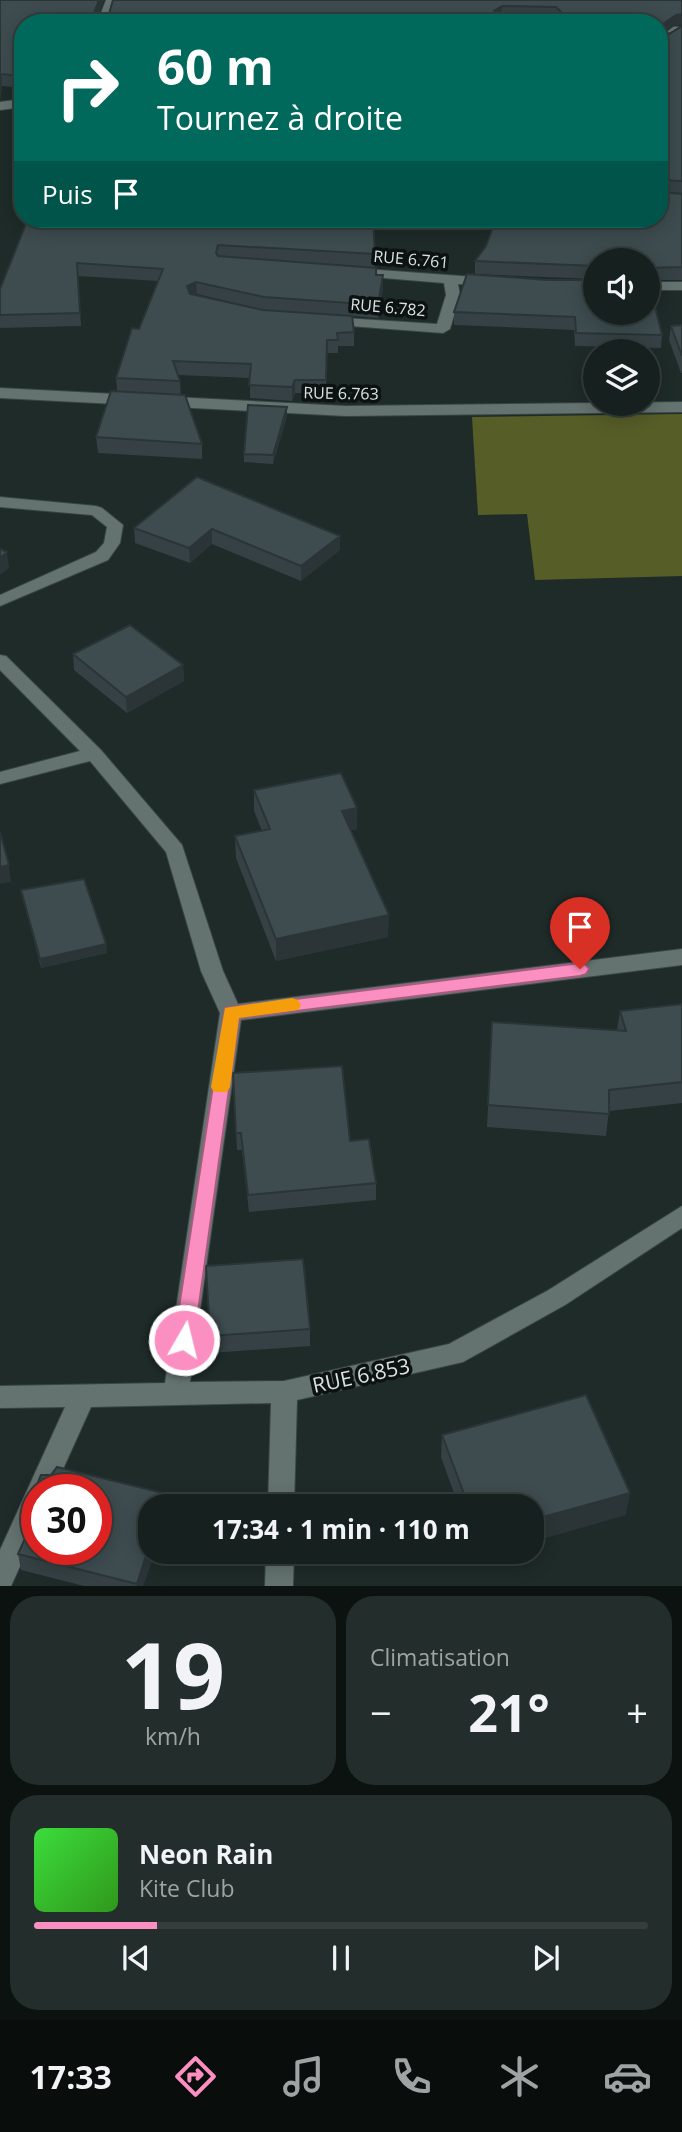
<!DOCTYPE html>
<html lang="fr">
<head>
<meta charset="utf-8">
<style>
	:root { --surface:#16201e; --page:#232d2b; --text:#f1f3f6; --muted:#9ea3a4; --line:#353e3c; --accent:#fc8fc1 }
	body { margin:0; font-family:"Open Sans",sans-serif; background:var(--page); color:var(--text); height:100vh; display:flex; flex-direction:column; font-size:26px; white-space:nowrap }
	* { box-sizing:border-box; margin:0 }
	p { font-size:23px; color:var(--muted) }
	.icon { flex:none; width:38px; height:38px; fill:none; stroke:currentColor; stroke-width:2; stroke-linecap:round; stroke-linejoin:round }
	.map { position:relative; height:1586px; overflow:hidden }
	.panel { display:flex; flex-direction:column; gap:10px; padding:10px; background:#0c1210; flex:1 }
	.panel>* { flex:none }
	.banner { position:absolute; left:14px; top:14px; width:654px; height:214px; border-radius:28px; box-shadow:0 4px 18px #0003,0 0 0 2px var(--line); background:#00695c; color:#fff; overflow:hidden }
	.fabs { position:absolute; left:583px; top:248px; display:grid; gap:14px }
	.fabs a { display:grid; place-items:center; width:77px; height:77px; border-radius:50%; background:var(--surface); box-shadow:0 4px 18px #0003,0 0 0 2px var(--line); font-size:35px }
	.speed { position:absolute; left:21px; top:1474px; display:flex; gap:14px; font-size:35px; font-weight:700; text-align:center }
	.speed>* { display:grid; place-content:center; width:91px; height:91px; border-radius:50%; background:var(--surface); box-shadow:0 4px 18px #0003,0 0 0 2px var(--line); line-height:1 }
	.speed .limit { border:10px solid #d22; background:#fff; color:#111 }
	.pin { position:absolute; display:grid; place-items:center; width:60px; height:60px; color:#fff; margin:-72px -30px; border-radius:50% 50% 50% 0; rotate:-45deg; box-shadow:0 0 7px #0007 }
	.pin .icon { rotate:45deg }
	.me { position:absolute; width:77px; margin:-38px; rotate:8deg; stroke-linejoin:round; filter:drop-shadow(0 0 5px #0008) }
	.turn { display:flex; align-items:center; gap:24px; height:147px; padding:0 28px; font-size:32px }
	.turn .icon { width:91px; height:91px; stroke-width:2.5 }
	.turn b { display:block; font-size:49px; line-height:60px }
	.then { display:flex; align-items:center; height:66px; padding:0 28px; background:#0003; gap:14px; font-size:26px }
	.big { font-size:52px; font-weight:700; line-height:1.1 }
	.panel .widget { flex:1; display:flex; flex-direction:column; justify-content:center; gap:10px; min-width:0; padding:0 24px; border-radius:28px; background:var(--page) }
	.panel .dial { align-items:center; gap:0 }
	.dial b { font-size:91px; line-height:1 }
	.song { display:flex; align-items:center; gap:21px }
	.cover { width:84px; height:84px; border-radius:10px; background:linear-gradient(135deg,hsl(120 70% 55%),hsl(110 70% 35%)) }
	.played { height:7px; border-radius:4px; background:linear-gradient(90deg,var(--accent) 20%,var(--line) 20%) }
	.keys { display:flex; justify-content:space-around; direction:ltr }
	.heat { display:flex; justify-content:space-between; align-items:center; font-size:38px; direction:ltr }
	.panel .tiles { flex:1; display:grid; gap:10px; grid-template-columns:1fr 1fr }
	.widget:last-child { grid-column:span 2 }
	.trip { position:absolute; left:138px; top:1494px; width:406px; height:70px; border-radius:28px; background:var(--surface); box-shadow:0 4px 18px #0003,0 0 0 2px var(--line); font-weight:700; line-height:70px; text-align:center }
	.tab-bar { display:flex; height:112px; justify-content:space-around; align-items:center; background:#090d0c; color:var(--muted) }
	.tab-bar .icon { width:49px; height:49px }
	.tab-bar .current { color:var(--accent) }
	.tab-bar b { font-size:32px; color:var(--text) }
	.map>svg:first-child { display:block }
</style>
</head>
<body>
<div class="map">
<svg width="682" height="1586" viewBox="0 0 682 1586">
	<rect width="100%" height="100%" fill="#1e2b28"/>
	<path fill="#575d27" d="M682,414V576L535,580L527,514L478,515L472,417Z"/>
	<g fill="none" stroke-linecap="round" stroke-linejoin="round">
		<defs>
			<path id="minor" d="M106,0H116L108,23H97Z
				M660,26L682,27V33L660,32Z
				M23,99V107L0,110V102Z
				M352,268L489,278L496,282L489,286L458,284L460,295L450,329L443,333L323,324V318L328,317L437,324L446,295L444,283L347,275L345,272Z
				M648,282H682V290H648Z
				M0,388L346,406L682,402V412L346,416L0,398Z
				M0,497L96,506L102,508L123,525L120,543L108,560L0,606V595L96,552L104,543L107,527L92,515L0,507Z
				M0,655L6,656L101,750L182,845L223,971L238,1004L682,949V965L241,1020L190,1382L284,1381L449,1344L547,1291L682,1206V1228L565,1305L463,1362L297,1400L294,1507H268L271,1403L91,1407L54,1489H37V1529L11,1586H0V1550L65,1407L0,1408V1386L165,1383L220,1013L201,971L166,852L90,761L0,784V772L80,751L0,670Z
				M266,1552H294L293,1586H265Z"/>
		</defs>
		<use href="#minor" stroke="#3a4543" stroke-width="2"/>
		<use href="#minor" fill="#647370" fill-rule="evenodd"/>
	</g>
	<path fill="#354144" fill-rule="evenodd" d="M0,0H104L99,13L109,14L682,0L674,26L661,36V39L682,26V193L660,192L682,194V280H648L662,335L661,348L575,346L574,330L454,325V312L648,313V261H595V279L475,274V261L660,219V23H23V88L2,86L0,100Z
		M28,219H396V224L373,223L375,267L376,275H383V288L378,318L352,316L354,332V346H338V353H327L326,393H295L292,401L250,398V378L178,375L180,381L181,395L117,391L116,378L139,329L158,281L78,276L81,326L0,328V289ZM197,294L264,310L196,295Z
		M682,325V373H681L669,340L671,326Z
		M287,416L273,464L244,462V454Z
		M96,437L202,444V459L98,453Z
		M197,477L340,550L301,581L212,544L190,563L135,543L134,528Z
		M73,654L183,665L184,681L127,713L74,670Z
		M254,790L357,829L351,830L388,937L276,961L236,858L235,836L262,831L254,811Z
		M21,890L107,953L41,968L23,898Z
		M682,1004V1103L609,1111L606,1136L487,1127L492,1022L617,1030L620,1011Z
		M233,1073L350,1141L376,1183V1200L249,1212L242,1150H237Z
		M206,1266L310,1329V1346L211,1353Z
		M442,1435L626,1515L532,1507H459L441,1457Z
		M51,1475L150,1552H155L143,1586H84L21,1570L18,1554L36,1514Z"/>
	<path fill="#2b3537" d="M99,0H104L95,23L94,13Z
		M502,6L501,17L493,23L494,11Z
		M682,14V25L674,26L660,37V26L676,15Z
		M1,74L2,86L0,100V84Z
		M383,275V288L378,318V305Z
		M196,282L197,294L188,299L187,286Z
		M295,380V393L292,401V387Z
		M287,407V416L273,464V455Z
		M212,529V544L190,563L189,548Z
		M340,536V550L301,581V566Z
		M7,552L9,568L0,575V558Z
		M183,665L184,681L127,713L126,697Z
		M357,808V829L342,832V811Z
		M9,865L11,882L0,884V867Z
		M389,915L388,937L276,961V939Z
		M106,944L107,953L41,968L40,959Z
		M630,1493L626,1515L532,1542V1520Z
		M167,1494L168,1507H163Z
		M150,1543V1552H155L143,1586H137V1584Z
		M479,1552H495L478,1557Z"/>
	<path fill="#3e4c4f" stroke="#2b3537" stroke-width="2" fill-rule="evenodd" d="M0,0H99L94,13L109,14L113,0H682V14L676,15L660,26V23H23V76L1,74L0,84ZM502,6L556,7L562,13L497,14L494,11Z
		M682,26V181L661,180L660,182V121H661L660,115V29L661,39Z
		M660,192L682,194V267L648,268V261H595V266L475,261L486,246L496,219H660Z
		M28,219H373L375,254L218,245L216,253L218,256L376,268V275H383L378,305L264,297L196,282L187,286L190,294L263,310L352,316L354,332L337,333L338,340H327L326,380H295L292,387L249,385L251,364L173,361L180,381L116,378L132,328L139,329L163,269L77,263L80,313L0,315V289Z
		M467,274L547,280H595V313H648V278L662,335L576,333L575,317L454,312Z
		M682,325V356L671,326Z
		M111,391L185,395L202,444L96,437Z
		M248,405L287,407L273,455L244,454Z
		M197,477L340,536L301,566L212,529L189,548L134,528Z
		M0,549L7,552L0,558Z
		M130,625L183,665L126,697L73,654Z
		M341,773L357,808L342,811L389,915L276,939L235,836L270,829L254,790Z
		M0,832L9,865L0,867Z
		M84,879L106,944L40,959L21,890Z
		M682,1004V1082L609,1090V1114L488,1105L492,1022L626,1031L620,1011Z
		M342,1066L350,1141L369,1139L376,1183L248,1195L241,1133H236L233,1073Z
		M303,1259L310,1329L210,1336L206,1266Z
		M586,1395L630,1493L532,1520V1507H469L442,1435Z
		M57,1467L167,1494L163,1507H150V1543L137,1584L18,1554L36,1514L37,1485L41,1475H51ZM37,1489H96V1549H37Z"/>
	<path fill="#fc8fc1" stroke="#a45d7d" stroke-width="2" d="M580,963L586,965L589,969L586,974L580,976L239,1018L194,1340L191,1346L184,1349L177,1346L174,1340L225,1008Z"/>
	<path fill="#f59e0b" d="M292,998L298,1000L301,1005L298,1010L239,1018L230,1087L227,1092H214L211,1087L225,1008Z"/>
	<g text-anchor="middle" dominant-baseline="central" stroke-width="7" stroke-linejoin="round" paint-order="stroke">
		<g font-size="16" fill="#dae2e1" stroke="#0c1211">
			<text transform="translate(411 259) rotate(5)">RUE 6.761</text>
			<text transform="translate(388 307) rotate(5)">RUE 6.782</text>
			<text transform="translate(341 393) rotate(1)">RUE 6.763</text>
		</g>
		<g font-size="21" fill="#dae2e1" stroke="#0c1211">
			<text transform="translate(361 1375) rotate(-12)">RUE 6.853</text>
		</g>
	</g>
</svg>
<div class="fabs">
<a><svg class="icon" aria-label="sound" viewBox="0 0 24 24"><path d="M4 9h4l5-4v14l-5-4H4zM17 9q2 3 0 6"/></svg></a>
<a><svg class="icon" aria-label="layers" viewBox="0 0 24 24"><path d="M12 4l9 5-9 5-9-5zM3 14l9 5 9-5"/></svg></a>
</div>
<div class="speed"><div class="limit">30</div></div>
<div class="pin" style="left:580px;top:969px;background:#d93025"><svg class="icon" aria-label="arrive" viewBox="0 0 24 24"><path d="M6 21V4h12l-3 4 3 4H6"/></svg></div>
<svg class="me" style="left:184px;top:1340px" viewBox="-20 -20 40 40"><circle r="17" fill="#fc8fc1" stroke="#fff" stroke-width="3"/><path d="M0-11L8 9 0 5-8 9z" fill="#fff"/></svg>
<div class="trip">17:34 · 1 min · 110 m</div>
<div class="banner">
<div class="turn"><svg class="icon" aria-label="right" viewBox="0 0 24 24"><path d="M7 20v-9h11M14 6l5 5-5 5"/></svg><div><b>60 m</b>Tournez à droite</div></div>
<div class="then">Puis<svg class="icon" aria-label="arrive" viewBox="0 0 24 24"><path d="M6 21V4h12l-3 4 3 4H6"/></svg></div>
</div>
</div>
<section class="panel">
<div class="tiles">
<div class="widget dial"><b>19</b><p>km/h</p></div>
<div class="widget"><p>Climatisation</p>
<div class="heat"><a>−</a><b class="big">21°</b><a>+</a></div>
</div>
<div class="widget">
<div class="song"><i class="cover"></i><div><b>Neon Rain</b><p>Kite Club</p></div></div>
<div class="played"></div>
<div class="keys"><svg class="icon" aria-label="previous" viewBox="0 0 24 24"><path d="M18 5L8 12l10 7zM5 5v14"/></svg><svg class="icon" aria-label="pause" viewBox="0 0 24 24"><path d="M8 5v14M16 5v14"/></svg><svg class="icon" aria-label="next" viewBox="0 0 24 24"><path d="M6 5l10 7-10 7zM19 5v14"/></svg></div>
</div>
</div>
</section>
<nav class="tab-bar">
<b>17:33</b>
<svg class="icon current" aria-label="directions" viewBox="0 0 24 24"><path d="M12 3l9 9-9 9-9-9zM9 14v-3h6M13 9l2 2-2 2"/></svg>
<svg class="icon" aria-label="music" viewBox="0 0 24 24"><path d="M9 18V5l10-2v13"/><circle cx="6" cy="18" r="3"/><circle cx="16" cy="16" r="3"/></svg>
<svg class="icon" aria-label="phone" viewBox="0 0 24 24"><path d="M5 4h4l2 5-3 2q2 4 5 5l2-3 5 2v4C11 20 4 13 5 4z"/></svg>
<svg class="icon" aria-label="climate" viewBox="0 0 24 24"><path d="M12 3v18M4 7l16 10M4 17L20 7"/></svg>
<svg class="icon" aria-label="car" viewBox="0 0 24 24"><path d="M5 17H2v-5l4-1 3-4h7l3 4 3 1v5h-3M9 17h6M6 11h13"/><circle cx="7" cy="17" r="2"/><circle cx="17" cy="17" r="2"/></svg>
</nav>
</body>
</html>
